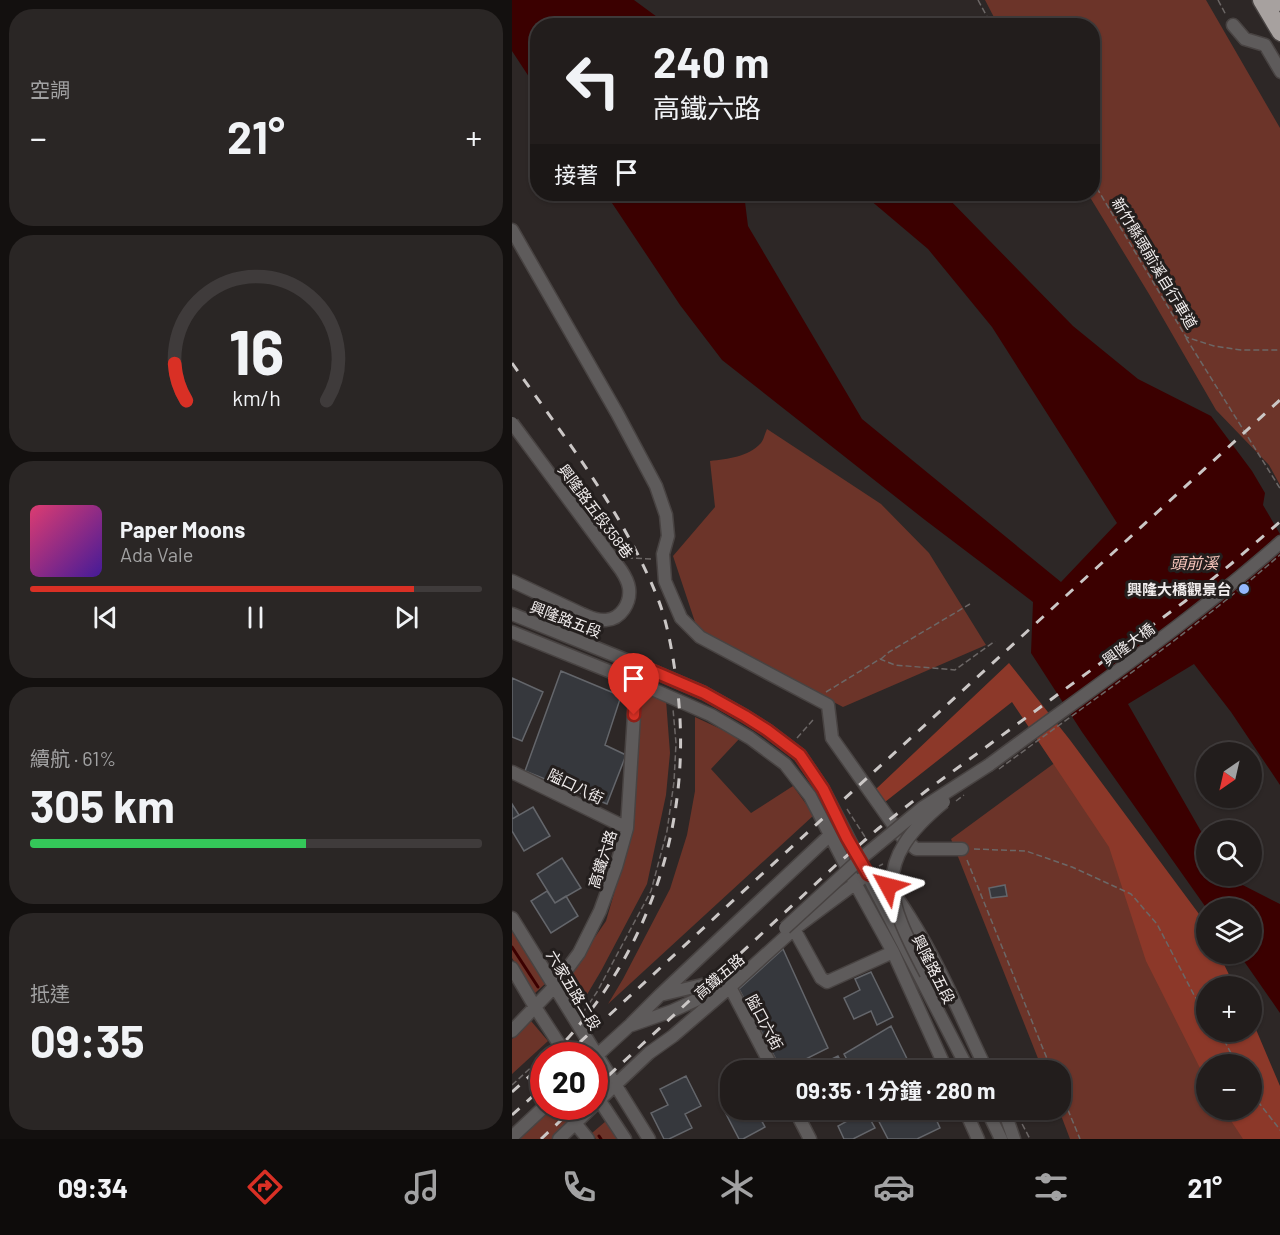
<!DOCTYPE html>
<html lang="zh-TW">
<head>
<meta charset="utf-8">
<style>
	:root { --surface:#221d1c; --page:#2a2625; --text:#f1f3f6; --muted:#a2a2a3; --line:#3f3b3b; --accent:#d93025 }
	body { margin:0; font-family:Barlow,"Noto Sans TC",sans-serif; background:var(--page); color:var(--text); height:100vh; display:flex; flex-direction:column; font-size:22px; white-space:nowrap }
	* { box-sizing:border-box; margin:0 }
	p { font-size:20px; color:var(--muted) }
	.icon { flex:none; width:33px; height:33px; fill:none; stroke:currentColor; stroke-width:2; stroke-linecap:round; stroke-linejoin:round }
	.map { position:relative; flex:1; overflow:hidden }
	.drawer { display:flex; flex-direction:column; gap:9px; padding:9px; background:#13100f; width:512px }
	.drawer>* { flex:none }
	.guide { position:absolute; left:18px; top:18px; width:570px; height:183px; border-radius:24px; box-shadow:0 2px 4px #0004,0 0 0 2px var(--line); background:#221d1c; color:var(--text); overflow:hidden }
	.needle { width:39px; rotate:214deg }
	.buttons { position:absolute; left:684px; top:742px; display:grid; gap:12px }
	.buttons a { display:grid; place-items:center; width:66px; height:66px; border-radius:50%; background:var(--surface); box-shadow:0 2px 4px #0004,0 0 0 2px var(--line); font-size:30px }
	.speed { position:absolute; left:18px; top:1042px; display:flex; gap:12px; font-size:30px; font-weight:700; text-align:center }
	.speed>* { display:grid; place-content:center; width:78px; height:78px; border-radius:50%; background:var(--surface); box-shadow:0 2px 4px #0004,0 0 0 2px var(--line); line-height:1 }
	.speed .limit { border:9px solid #d22; background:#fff; color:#111 }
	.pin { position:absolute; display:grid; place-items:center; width:51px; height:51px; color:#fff; margin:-62px -26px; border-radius:50% 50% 50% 0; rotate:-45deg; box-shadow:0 0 6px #0007 }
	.pin .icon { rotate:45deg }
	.me { position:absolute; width:66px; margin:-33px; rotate:308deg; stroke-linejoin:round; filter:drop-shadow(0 0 4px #0008) }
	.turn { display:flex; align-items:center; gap:21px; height:126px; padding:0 24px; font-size:27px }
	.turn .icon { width:78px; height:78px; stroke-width:2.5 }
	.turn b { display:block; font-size:42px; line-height:51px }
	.then { display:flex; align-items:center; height:57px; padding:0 24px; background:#0003; gap:12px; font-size:22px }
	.big { font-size:45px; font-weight:700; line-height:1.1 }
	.drawer .card { flex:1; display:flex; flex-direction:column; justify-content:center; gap:9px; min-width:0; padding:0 21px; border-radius:24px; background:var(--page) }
	.drawer .dial { align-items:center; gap:0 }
	.dial svg { height:156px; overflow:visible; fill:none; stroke:var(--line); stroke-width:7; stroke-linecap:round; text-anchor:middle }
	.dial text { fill:var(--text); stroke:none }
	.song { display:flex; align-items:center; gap:18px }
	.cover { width:72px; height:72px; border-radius:9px; background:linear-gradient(135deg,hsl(340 70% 55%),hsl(260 70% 35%)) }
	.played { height:6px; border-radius:3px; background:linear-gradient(90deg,var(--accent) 85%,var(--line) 85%) }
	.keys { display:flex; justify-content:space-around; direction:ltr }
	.heat { display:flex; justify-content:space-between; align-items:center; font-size:33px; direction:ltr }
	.charge { height:9px; border-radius:4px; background:linear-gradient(90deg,#34c759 61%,var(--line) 0) }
	.trip { position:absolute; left:208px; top:1060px; width:351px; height:60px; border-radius:24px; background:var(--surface); box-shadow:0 2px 4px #0004,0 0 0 2px var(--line); font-weight:700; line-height:60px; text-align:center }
	.tabs { display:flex; height:96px; justify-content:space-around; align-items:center; background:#0e0c0b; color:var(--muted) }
	.tabs .icon { width:42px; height:42px }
	.tabs .on { color:var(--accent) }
	.tabs b { font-size:27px; color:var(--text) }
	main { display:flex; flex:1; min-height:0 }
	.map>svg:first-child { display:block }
</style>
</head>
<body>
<main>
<section class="drawer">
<div class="card"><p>空調</p>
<div class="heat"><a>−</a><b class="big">21°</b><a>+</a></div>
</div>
<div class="card dial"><svg viewBox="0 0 100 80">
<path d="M14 69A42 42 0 1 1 86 69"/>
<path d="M14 69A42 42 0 0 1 8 50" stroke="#d93025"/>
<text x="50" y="56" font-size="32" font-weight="700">16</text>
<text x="50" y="72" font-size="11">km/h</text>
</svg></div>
<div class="card">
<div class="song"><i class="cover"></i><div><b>Paper Moons</b><p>Ada Vale</p></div></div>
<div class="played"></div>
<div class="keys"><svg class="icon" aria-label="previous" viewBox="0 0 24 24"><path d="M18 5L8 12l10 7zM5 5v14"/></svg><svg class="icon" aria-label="pause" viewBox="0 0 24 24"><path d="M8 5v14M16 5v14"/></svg><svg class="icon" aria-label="next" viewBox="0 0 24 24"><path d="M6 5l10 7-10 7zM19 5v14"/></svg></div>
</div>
<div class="card"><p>續航 · 61%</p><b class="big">305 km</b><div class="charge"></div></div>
<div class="card"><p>抵達</p><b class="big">09:35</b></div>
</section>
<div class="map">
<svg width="769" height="1139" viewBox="0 0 769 1139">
	<rect width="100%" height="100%" fill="#2d2726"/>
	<path fill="#6c3429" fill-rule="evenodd" d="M473,0H694L768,128V485L757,465L704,410L637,294L576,194H580V26L486,25Z
		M255,429L369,504L417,553L474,645L331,707L186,631L161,556L203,507L198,461C216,459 236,457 249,443C252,439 253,433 255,429Z
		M129,693L154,700L158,753L154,795L135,884L89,971L67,1008L51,984L94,921L122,825Z
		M183,717L228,738L199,769L239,813L281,786L302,815L96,1004L111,979L158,889L175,835L183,791Z
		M563,748L694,987V1032H730L768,1139H558L547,1110H549V1071H531L439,839ZM694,1065H740V1110H694Z
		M0,927L34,983L22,994L0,958Z
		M19,1021L36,1041L0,1074V1039Z
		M40,1107H75L41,1139H8Z
		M94,1121L107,1139H84L80,1133Z"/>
	<path fill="#8c3829" d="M497,663L558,740L687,914L694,929V954H707L723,987H694V1032H740V1020L768,1086V1139H731L712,1110H740V1065H694V1080L634,961L597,847L500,702L373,802L364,789Z"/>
	<path fill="#3b0000" d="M0,0H122L156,25L26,26L25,89L0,51Z
		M94,194H232L236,226L350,419L549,582L605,523L480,327L416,249L351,194H432L561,326L626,379L699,416L740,471L753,493L751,505L768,534V785L719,712L682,664L616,704L694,840V876H715L717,878L768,904V1013L727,954H740V909H695L570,732L519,653L521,602L413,520L210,360L168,305Z"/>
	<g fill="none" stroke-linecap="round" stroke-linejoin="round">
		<path stroke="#3b0000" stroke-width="3" d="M0,947L26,987
			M87,1136L89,1139"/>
	</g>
	<path fill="#36383d" stroke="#64666b" stroke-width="1.5" d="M49,671L109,696L93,745L114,755L95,804L13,771Z
		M0,678L31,692L10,741L0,737Z
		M0,804L7,815L0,819Z
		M21,807L38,836L12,851L0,831V819Z
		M50,858L69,888L43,903L25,874Z
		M493,885L495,896L479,898L477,888Z
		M35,891L43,903L54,896L66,916L39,933L19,901Z
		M271,949L316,1048L270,1071L227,989Z
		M359,972L381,1017L365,1025L359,1011L342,1019L332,998L348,990L343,979Z
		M379,1026L401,1071H341L332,1054Z
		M326,1056L334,1071H298L297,1070Z
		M174,1076L189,1106L173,1114L180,1128L157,1139H152L139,1113L156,1105L148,1089Z
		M219,1106V1110H254L246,1114L253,1127L231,1139H227L212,1110Z
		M340,1110H353L363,1128L341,1139H332L326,1126L339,1119L336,1112Z
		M361,1110H420L428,1128L405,1139H376Z"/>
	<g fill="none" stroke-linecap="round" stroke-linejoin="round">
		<defs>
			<path id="minor" d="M721,25L733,39L753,45L769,72
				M0,230L105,413L144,486L154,515L156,536L151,554L153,581L169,618L188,637L316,705L320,738L390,837L404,849H450
				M0,581L70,614
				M0,614L129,666L192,693L233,716L255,730L288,755L311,789L457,1071
				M0,632L124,682L199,715L238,738L273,764L298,796L343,883L381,952L435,1071
				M477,765C575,692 677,623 769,542
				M0,772L115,828
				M0,918L137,1139
				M282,929L309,978L315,982L381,952
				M0,968L23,1007L55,1056
				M218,987L262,1071
				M148,995L318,835
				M119,1024L148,995L207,981
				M0,1031L42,987L67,953L88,911L104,867L115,828L124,682L126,675
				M82,1058L117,1026L160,1011L184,1000L219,977
				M84,1095L113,1139
				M82,1105L137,1053L161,1036L218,987L282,929L356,874C360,875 365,876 369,879C381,889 389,904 397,916C428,965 450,1019 475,1071
				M283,1110L298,1139
				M453,1110L466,1139
				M475,1110L489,1139
				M492,1110L502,1139
				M63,1123L76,1139
				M0,1137L32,1107
				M47,1139L80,1107"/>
			<path id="highway" d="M750,0L769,32
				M767,0L769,2"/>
		</defs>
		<use href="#minor" stroke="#484342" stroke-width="15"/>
		<use href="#highway" stroke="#484342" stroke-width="21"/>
		<path stroke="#6c6766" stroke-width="1.5" stroke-dasharray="6 3" stroke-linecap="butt" d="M466,0L480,26
			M706,0L714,15
			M580,180L674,337L702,346L729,350H769
			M674,338L769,490
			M115,558L140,559
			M369,659L377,652L458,604
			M314,692L368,659L383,665L443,670L483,641
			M285,738L301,720
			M335,809L355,840
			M462,849L514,851L560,867L619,894L645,924L682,995L694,1014
			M455,860L540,1071
			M367,866L371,864
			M72,1011L85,992L139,891L155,831L162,782L164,743L161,709
			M708,1032L725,1065
			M0,1085L39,1049
			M549,1093L568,1139
			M740,1094L769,1131
			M506,1116L518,1139"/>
		<use href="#minor" stroke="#5e5b5b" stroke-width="12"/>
		<use href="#highway" stroke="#a7a19f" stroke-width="18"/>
		<path stroke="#cbc7c6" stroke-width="3" stroke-dasharray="10 10" stroke-linecap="butt" d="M0,363C51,435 110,511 144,594C155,620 160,650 164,678C184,816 138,957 39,1056
			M53,1056L225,897L769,399
			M82,1089L324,865L367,828L414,791L672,602L719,564L769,521
			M0,1092L32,1063
			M0,1115L32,1086
			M29,1139L63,1107"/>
		<defs>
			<path id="minor-bridge" d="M0,423L109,570C113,576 116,581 117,588C119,603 109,619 94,620C85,621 78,617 70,614
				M273,928L346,861L410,808L477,765
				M414,974C374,898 358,863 432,802"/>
		</defs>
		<use href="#minor-bridge" stroke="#484342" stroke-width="15" stroke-linecap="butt"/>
		<path stroke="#6c6766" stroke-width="1.5" stroke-dasharray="6 3" stroke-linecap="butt" d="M487,769C582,699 680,632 769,554
			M444,801L452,795"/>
		<use href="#minor-bridge" stroke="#5e5b5b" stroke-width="12"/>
	</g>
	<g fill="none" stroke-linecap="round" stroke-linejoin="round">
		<defs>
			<path id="route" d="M122,715L124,682L129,666L192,693L233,716L255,730L288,755L311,789L335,838L356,874L364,877L376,886"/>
		</defs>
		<use href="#route" stroke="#8d1f18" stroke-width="15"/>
		<use href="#route" stroke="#d93025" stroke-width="10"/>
	</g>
	<circle fill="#94b7fd" stroke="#231e1d" stroke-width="2" cx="732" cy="589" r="6"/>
	<g text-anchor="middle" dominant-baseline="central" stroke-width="6" stroke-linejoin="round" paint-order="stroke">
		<g font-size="15" fill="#f1eded" stroke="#231e1d">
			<text transform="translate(643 263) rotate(59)">新竹縣頭前溪自行車道</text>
			<text transform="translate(84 511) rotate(53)">興隆路五段358巷</text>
			<text transform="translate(54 619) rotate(21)">興隆路五段</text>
			<text transform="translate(616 644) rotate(-36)">興隆大橋</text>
			<text transform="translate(64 786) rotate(26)">隘口八街</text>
			<text transform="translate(90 859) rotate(-72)">高鐵六路</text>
			<text transform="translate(422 969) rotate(63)">興隆路五段</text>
			<text transform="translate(207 976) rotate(-41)">高鐵五路</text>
			<text transform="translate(62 990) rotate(59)">六家五路二段</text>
			<text transform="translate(253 1022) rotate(62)">隘口六街</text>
		</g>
		<g font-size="15" font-weight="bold" fill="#f1eded" stroke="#231e1d" text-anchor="end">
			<text x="720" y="589">興隆大橋觀景台</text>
		</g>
		<g font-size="16" font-style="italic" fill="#f8c6bc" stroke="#231e1d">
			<text x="682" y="562">頭前溪</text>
		</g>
	</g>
</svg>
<div class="buttons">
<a><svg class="needle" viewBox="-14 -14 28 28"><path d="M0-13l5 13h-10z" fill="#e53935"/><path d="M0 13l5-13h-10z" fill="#a2a2a3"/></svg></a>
<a><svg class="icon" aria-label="search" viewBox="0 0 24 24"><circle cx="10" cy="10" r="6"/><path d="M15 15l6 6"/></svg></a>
<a><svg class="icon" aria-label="layers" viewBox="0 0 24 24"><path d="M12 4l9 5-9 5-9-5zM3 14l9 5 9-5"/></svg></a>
<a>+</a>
<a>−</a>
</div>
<div class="speed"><div class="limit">20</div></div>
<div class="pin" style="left:122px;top:715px;background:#d93025"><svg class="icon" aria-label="arrive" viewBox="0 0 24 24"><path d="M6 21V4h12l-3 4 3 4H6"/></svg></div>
<svg class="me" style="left:376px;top:886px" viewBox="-20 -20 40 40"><path d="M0-17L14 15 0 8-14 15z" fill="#d93025" stroke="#fff" stroke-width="4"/></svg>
<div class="trip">09:35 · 1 分鐘 · 280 m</div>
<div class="guide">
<div class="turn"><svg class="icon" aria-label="left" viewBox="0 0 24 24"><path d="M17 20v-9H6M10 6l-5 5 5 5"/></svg><div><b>240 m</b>高鐵六路</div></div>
<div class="then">接著<svg class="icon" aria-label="arrive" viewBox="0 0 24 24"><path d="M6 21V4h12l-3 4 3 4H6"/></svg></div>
</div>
</div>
</main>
<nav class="tabs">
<b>09:34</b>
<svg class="icon on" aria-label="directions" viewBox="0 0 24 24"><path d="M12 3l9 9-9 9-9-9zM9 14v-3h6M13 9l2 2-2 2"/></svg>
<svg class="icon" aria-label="music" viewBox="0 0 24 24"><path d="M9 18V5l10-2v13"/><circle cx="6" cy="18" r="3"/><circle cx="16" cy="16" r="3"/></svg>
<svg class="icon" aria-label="phone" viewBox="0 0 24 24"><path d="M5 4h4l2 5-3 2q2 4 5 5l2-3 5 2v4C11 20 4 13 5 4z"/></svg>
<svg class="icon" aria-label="climate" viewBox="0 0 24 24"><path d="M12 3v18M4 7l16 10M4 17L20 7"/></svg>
<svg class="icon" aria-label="car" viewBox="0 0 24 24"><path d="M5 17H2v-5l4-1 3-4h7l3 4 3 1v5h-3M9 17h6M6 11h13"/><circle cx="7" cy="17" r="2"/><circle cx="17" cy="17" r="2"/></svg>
<svg class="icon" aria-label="filters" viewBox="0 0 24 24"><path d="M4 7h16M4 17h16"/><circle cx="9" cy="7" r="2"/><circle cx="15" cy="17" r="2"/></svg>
<b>21°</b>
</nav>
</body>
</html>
